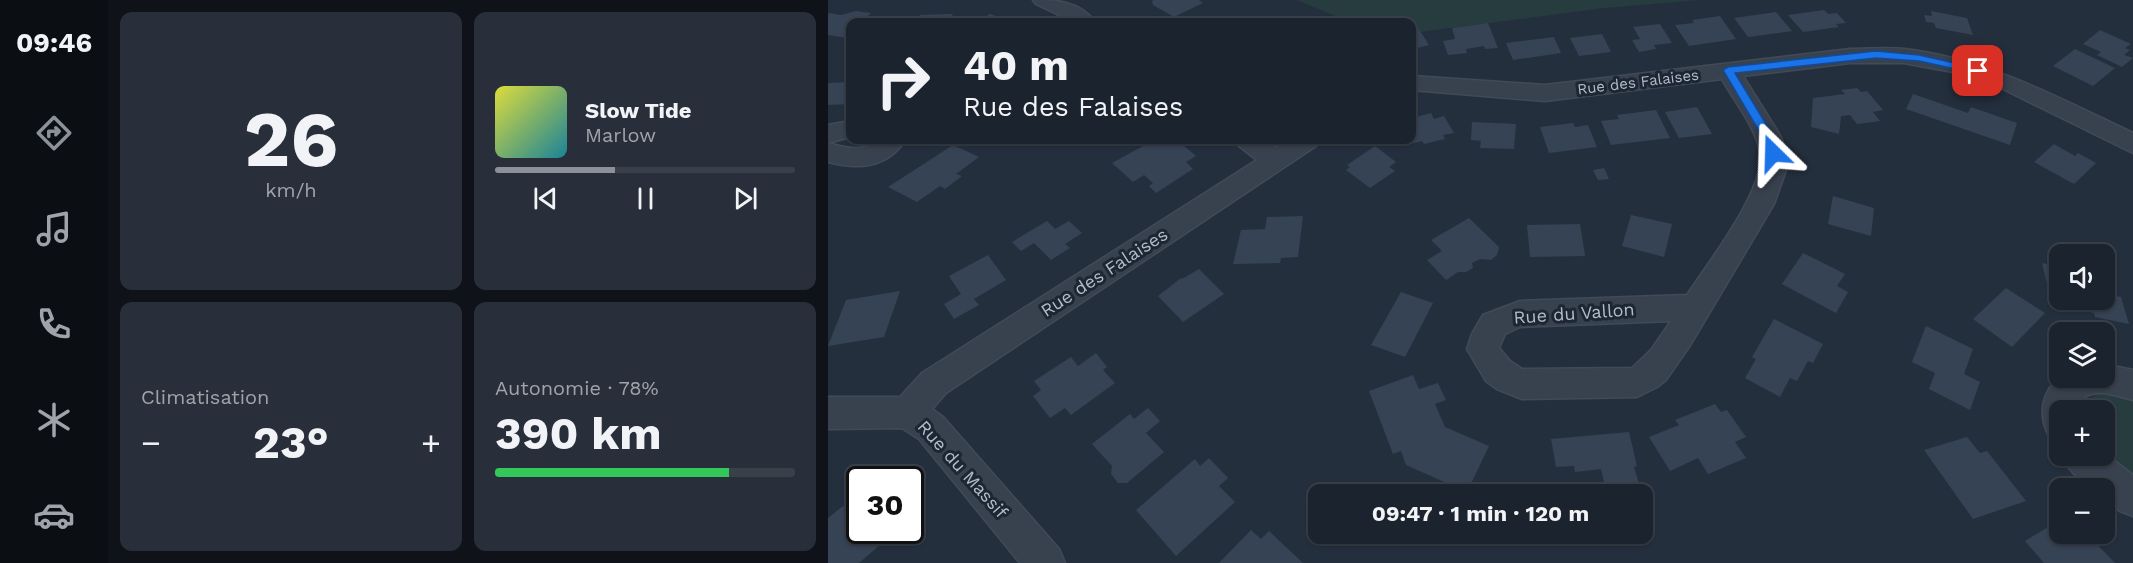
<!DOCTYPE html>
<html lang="fr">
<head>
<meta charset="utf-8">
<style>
	:root { --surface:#1b232e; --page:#282f3a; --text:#f1f3f6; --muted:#a0a4aa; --line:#39404a; --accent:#8c9099 }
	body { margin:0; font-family:"Work Sans",sans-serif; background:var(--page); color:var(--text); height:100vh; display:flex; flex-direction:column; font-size:22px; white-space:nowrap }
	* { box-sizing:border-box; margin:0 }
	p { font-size:20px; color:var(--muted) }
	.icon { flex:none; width:33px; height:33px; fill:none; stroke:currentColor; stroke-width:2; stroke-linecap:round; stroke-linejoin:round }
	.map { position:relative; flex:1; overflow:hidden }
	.drawer { display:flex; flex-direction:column; gap:12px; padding:12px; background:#0f1319; width:720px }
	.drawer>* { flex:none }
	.banner { position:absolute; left:18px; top:18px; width:570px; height:126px; border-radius:12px; box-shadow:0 2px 4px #0004,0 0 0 2px var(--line); background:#1b232e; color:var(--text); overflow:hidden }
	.fabs { position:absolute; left:1221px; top:244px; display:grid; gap:12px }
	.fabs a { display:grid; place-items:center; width:66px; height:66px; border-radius:12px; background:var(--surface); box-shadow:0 2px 4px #0004,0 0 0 2px var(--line); font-size:30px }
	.speed { position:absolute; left:18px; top:466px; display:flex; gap:12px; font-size:30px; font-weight:700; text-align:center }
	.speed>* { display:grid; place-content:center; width:78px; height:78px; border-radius:50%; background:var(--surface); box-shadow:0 2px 4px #0004,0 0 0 2px var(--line); line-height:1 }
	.speed .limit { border:3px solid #111; border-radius:9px; background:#fff; color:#111 }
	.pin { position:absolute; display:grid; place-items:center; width:51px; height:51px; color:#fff; margin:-26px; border-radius:12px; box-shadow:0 3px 9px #0006 }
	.me { position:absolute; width:66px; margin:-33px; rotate:338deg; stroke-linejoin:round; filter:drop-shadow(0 0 4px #0008) }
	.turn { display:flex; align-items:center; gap:21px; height:126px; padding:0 18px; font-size:27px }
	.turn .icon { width:78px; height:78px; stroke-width:2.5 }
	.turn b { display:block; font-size:42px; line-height:51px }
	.big { font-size:45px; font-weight:700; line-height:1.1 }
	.drawer .tile { flex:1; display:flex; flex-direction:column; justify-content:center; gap:9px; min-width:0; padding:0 21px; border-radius:12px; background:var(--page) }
	.drawer .dial { align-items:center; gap:0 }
	.dial b { font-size:78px; line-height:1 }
	.song { display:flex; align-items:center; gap:18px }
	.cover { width:72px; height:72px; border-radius:9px; background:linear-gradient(135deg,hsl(60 70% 55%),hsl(190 70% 35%)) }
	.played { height:6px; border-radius:3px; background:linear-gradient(90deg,var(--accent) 40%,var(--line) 40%) }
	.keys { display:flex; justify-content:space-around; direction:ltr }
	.heat { display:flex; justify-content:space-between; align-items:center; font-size:33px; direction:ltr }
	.charge { height:9px; border-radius:4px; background:linear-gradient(90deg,#34c759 78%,var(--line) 0) }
	.drawer .tiles { flex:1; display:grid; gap:12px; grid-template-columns:repeat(2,1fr) }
	.trip { position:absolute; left:480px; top:484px; width:345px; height:60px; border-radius:12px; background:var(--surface); box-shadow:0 2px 4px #0004,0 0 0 2px var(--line); font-weight:700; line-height:60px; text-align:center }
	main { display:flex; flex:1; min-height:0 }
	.menu { display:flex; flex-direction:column; width:108px; justify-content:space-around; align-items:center; background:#0b0e12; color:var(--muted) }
	.menu .icon { width:42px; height:42px }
	.menu .selected { color:var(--accent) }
	.menu b { font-size:27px; color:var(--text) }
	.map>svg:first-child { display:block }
</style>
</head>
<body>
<main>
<nav class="menu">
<b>09:46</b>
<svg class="icon selected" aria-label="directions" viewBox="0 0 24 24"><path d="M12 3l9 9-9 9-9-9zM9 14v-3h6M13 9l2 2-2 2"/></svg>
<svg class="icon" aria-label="music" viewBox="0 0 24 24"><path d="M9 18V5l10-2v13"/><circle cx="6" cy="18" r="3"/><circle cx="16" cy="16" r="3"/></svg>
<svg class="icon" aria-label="phone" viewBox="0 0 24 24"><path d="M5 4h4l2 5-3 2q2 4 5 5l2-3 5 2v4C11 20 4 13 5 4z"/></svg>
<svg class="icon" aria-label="climate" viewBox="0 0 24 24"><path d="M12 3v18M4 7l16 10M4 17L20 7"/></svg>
<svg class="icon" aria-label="car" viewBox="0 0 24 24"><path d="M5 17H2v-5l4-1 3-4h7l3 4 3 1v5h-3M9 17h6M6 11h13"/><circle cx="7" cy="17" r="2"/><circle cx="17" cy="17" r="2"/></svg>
</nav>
<section class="drawer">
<div class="tiles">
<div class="tile dial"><b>26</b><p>km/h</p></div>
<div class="tile">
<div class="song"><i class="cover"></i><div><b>Slow Tide</b><p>Marlow</p></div></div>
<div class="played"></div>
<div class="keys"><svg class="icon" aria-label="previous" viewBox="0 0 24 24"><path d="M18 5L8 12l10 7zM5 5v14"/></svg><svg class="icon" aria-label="pause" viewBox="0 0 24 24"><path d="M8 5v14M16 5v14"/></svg><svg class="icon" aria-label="next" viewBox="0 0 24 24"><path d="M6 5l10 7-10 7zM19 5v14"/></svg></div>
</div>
<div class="tile"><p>Climatisation</p>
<div class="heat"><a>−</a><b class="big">23°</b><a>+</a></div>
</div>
<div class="tile"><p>Autonomie · 78%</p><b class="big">390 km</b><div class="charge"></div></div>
</div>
</section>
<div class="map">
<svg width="1305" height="563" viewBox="0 0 1305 563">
	<rect width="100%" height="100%" fill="#242f3e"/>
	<path fill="#263c3f" d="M469,0H872L776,8L584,33V22H522Z
		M1270,394H1279L1305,398V481L1276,456V411H1253L1256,402Z"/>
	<path fill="#364354" d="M326,0H371L375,3L346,17L325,5L324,1Z
		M996,10L1000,14L1009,13L1018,23L1008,24L1011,27L975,32L960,15Z
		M28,11L43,13L40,16L47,17L39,22H22V35L19,38L0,35V13L13,15Z
		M1103,11L1139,18L1145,35L1108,28L1106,23L1098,22L1096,15L1104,16Z
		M948,12L964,31L920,37L906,18Z
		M125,14L119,22H87L92,15Z
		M162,14L178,20L175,22H149Z
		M892,16L908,39L861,46L847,25L866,23L864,20Z
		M660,23L670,48L657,49L656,46L638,49L639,53L620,55L615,41L627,39L624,28Z
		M832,24L844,43L826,45L828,49L811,52L804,40L812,39L805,27Z
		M589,26L601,45L589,48L590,51L584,53V27Z
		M1272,30L1303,44L1297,48L1302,50L1296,55L1305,58L1294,67L1269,55L1273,52L1255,44Z
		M774,34L783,52L751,56L742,38Z
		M726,37L733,53L685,60L678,43Z
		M1247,49L1287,68L1265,86L1225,66Z
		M22,82V104L0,105V83Z
		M1029,88L1033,92L1039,91L1055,110L1045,112L1052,121L1029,124L1022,115L1013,116L1011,134L983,127L985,98L1017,94L1013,90Z
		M1085,94L1140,113L1143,107L1189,123L1182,145L1078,109Z
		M869,107L884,134L851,138L837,112Z
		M828,110L842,138L783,145L773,121L791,119L789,115Z
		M603,113L606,119L616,116L626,133L615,135L617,139L596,144L594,141L579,145L576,140H584V118Z
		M644,122L688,124L686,149L652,148L653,141L643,140Z
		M745,123L747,127L760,125L769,147L721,153L712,127Z
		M326,140H334L340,145L349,140L368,156L358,162L365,169L328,193L321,186L325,183L316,175L305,182L284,163Z
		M1226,144L1247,156L1250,153L1268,163L1246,184L1206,162Z
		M125,145L151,157L128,174L134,176L117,189L112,186L89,202L60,187Z
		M547,146L568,162L561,167L567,171L542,188L518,170L522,167L519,165Z
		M776,168L781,179L770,180L765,170Z
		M1005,196L1046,208L1043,236L1000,224Z
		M803,215L844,224L836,257L794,246Z
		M475,216L470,257L453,258L452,263L405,264L413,230L437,229L439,217Z
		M641,218L671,247L669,255L663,260L652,259L644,263L645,268L638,272H630L618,280L599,260L614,251L603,240Z
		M219,221L227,229L241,221L254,233L237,244L242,248L223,260L206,243L193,251L184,242Z
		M752,224L757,256L702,257L699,225Z
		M975,253L1017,274L1009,286L1020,292L1008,313L954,284Z
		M160,255L178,280L146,299L151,305L126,319L116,304L133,294L121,276Z
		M1214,263L1232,267V300H1276L1277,283L1281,295L1293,297L1301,324L1267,317L1266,313L1224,304Z
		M371,269L396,294L355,322L330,296L353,278L354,279Z
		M1178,288L1217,313L1184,347L1145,319Z
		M72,291L56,337L0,346L18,300Z
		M573,292L605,303L577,357L543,345Z
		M946,319L995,344L985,363L980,361L969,381L962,378L952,397L917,378L928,359L924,357Z
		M1098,326L1145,349L1136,374L1152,382L1142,410L1101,389L1107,373L1084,362Z
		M268,353L279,367L275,370L287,383L243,415L237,408L222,418L205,396L213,390L206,381L243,357L250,366Z
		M585,375L591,389L610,383L618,400L607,404L617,427L661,446L639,492L578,465L573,451L565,454L541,391Z
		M887,404L893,412L899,410L918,437L907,442L918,458L880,474L870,458L842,471L821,437L851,425L847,420Z
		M320,408L332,421L318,433L336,452L299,483H290L283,474L284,466L264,444L302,414L306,419Z
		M801,432L809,466L806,467L811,484L777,487L773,469L747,472L746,466L728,467L723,439Z
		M1139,437L1152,453L1159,451L1198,501L1145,519L1096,450Z
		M381,458L400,478L391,486L407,502L348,556L308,510L367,459L372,466Z
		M15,506L32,523V531H39L52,545L31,563H0V518Z
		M1232,520V534H1259L1287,563H1216L1197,541Z
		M423,530L433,539L441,531L475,563H391Z"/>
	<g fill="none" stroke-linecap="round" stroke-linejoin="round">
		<defs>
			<path id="street" d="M205,0C228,0 252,1 267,22H242L229,14L208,4Z
				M1022,49C1040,49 1059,47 1077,49C1160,59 1231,98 1305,133V153L1171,87L1130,73L1076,63H1022L915,76L953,137L958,153V170L946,204L861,347L838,380L829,387L809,397L694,399L669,389L658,381L639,349L644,334L655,315L692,301L859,295C880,263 938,189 932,153C928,127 906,101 894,79L717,101L584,90V76L717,85ZM843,321L823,350L804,368L694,369L682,361L671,348L677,334L692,327Z
				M22,121V137L0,143V125Z
				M51,140H77C60,168 29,170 0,162V143C18,148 35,153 51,140Z
				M408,140H437L448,148L461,140H492L488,146L118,393L104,409L115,417L231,549L237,563H192L91,439L74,428L0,429V397H72L94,373L429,160L411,146Z
				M1276,364L1305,370V400C1284,395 1266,386 1249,403L1248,411H1232V439L1220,434C1210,413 1214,392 1232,376L1276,378Z
				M1276,453L1305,475V516L1292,511L1276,498V489C1258,489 1241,472 1234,456H1276Z"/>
		</defs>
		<use href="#street" stroke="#414a57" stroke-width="3"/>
		<use href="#street" fill="#38414e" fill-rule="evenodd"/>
	</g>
	<path fill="#1a73e8" stroke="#114b97" stroke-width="1.5" d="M1048,51L1091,55L1153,69L1155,71L1150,74L1091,61L1048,58L907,73L941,129L951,153L945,157L939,153L930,129L895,70L900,67Z"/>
	<g text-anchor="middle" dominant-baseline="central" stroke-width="6" stroke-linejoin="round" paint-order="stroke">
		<g font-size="15" fill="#b4bcc9" stroke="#1d2633">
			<text transform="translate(810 82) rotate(-7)">Rue des Falaises</text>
		</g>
		<g font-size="18" fill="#b4bcc9" stroke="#1d2633">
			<text transform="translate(276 272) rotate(-33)">Rue des Falaises</text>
			<text transform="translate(746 313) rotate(-4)">Rue du Vallon</text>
			<text transform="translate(135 469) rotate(48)">Rue du Massif</text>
		</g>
	</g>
</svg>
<div class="fabs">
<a><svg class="icon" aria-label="sound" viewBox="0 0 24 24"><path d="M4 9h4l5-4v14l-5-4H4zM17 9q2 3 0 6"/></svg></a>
<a><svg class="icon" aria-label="layers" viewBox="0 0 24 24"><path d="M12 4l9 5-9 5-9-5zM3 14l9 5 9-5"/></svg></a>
<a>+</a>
<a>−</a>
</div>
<div class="speed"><div class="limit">30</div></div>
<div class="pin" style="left:1150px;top:71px;background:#d93025"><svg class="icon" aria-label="arrive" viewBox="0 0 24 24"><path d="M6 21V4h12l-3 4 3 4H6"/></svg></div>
<svg class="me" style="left:945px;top:153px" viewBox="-20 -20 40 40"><path d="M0-17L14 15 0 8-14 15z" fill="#1a73e8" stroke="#fff" stroke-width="4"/></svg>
<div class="trip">09:47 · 1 min · 120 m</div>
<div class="banner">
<div class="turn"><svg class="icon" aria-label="right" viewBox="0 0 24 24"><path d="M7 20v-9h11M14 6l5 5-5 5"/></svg><div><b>40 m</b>Rue des Falaises</div></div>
</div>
</div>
</main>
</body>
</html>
